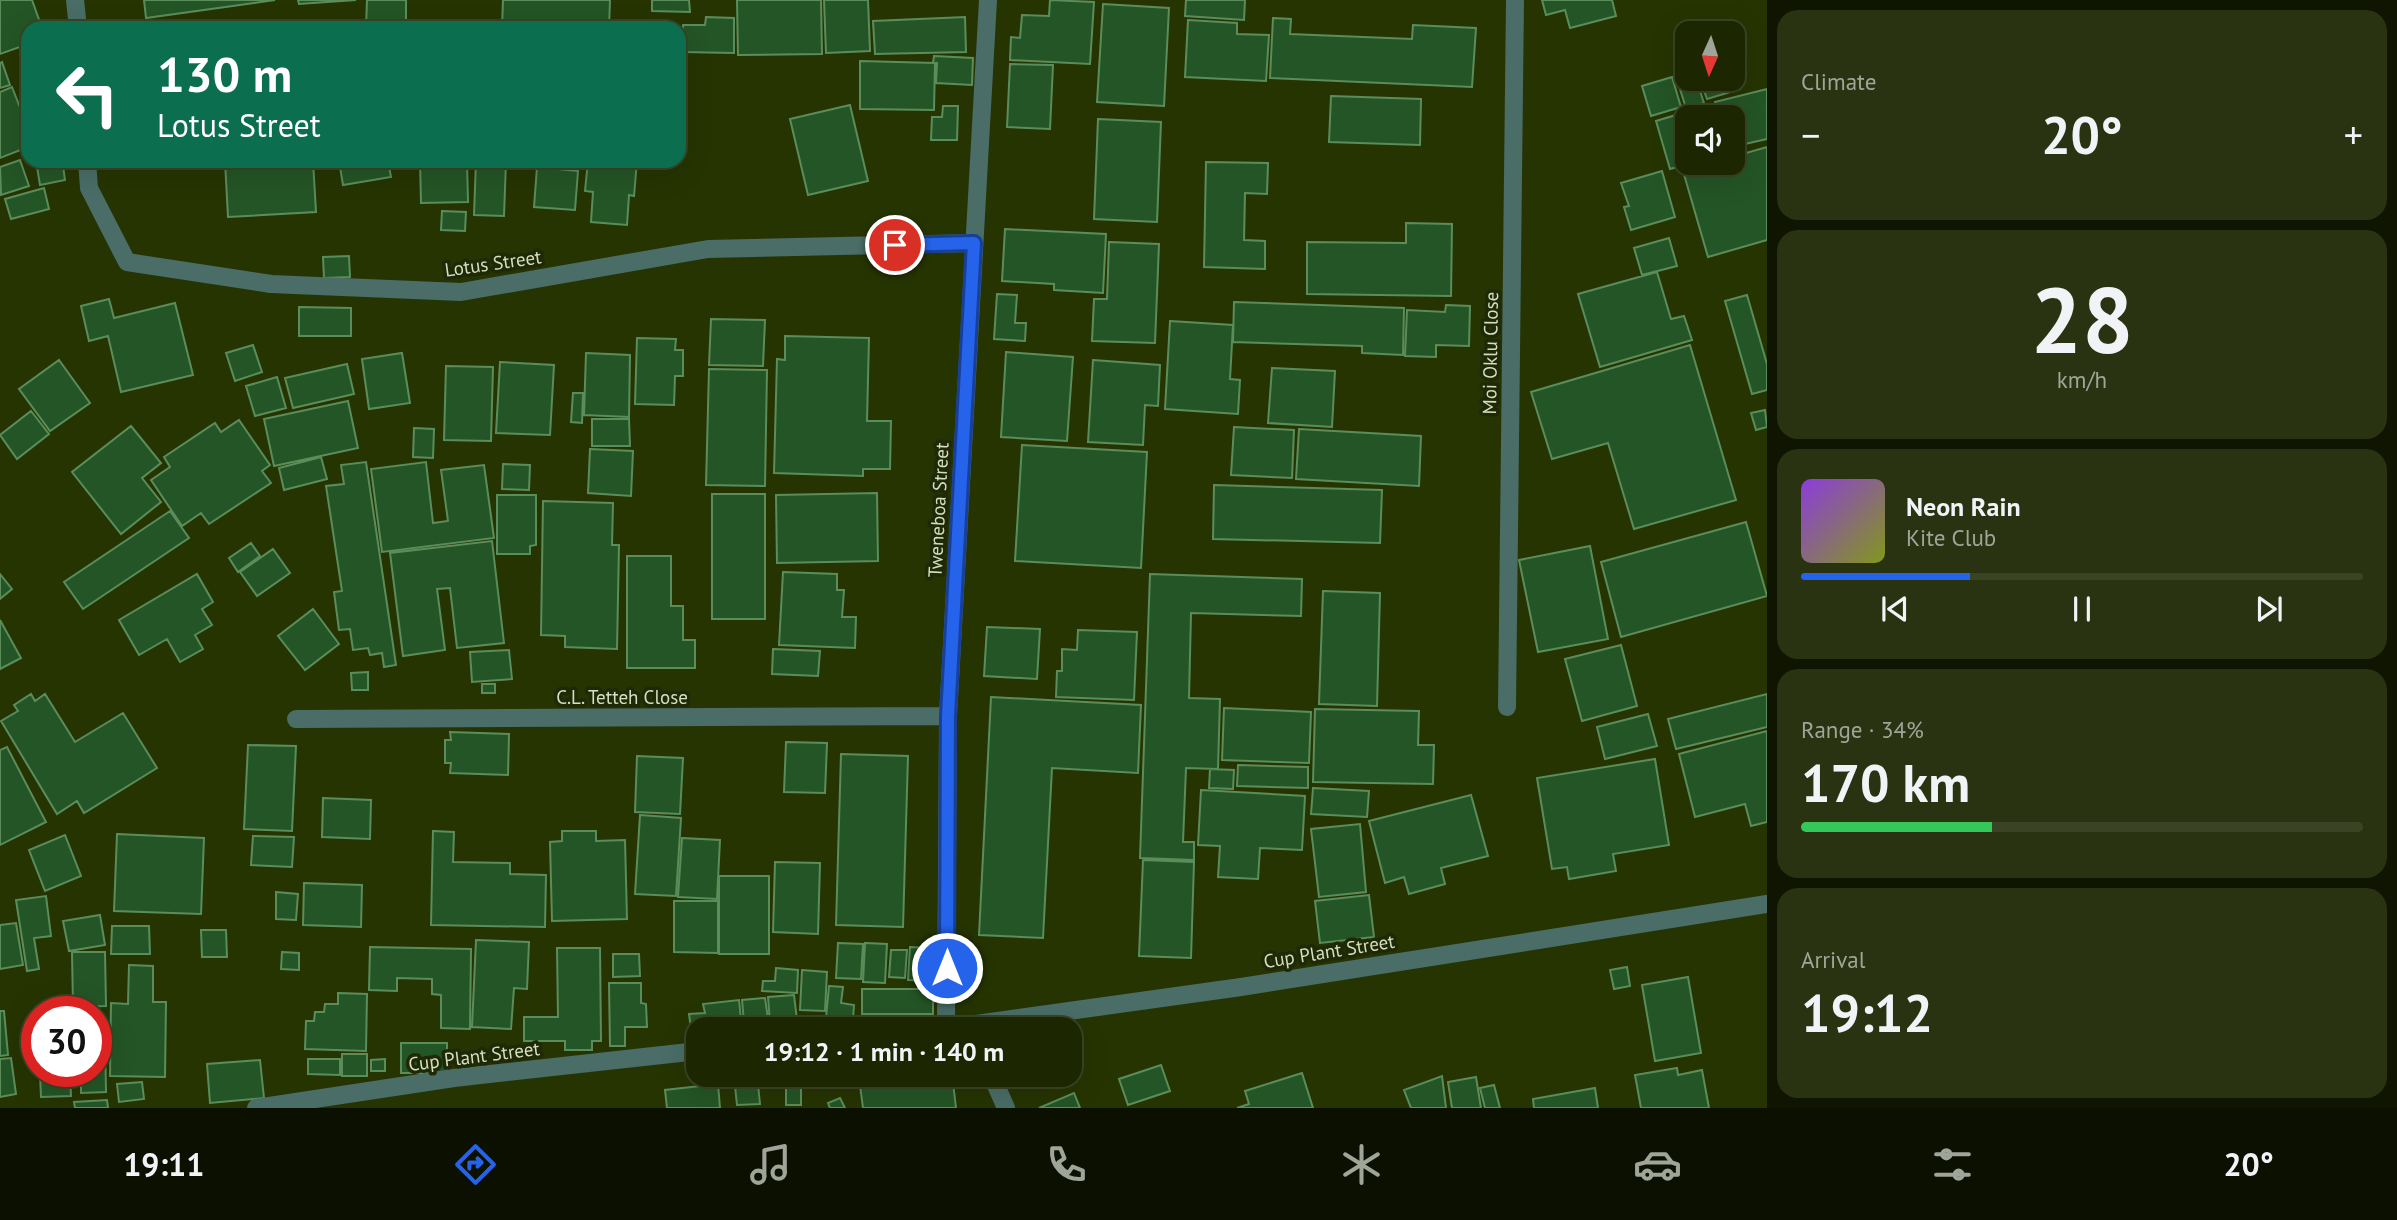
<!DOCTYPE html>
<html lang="en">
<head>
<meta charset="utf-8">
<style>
	:root { --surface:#1c2702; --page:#293311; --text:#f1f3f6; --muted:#a0a599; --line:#3a4424; --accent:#2563eb }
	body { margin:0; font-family:"PT Sans",sans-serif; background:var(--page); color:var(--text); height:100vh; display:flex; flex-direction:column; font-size:26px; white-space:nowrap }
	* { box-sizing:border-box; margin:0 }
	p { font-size:23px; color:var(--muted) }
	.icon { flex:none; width:38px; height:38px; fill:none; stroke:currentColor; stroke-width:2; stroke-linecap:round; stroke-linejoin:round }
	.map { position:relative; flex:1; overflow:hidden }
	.drawer { display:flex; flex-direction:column; gap:10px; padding:10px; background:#0f1501; width:630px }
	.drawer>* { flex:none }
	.guide { position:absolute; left:21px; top:21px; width:665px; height:147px; border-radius:21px; box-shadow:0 7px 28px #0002,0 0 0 2px var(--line); background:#0b6e4f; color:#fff; overflow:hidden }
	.needle { width:46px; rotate:183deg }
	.tools { position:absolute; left:1675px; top:21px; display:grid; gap:14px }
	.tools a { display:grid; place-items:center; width:70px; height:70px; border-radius:14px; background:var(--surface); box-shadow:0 7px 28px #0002,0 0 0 2px var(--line); font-size:35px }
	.speed { position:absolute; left:21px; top:996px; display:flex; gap:14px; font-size:35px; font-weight:700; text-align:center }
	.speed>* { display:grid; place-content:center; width:91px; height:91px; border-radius:50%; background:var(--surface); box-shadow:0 7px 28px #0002,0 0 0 2px var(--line); line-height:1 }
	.speed .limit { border:10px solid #d22; background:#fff; color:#111 }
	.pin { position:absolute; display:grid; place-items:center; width:60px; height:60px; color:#fff; margin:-30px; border:4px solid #fff; border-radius:50%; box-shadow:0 2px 7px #0007 }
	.me { position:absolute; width:77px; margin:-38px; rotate:0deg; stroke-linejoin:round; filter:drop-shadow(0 0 5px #0008) }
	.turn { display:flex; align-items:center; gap:24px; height:147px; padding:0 21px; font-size:32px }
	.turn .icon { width:91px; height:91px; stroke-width:2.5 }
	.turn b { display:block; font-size:49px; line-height:60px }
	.big { font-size:52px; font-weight:700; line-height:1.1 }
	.drawer .card { flex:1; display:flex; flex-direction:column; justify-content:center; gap:10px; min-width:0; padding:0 24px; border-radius:21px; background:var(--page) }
	.drawer .dial { align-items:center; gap:0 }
	.dial b { font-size:91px; line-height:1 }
	.song { display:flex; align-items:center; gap:21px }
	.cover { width:84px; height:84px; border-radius:10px; background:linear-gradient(135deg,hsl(270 70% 55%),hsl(70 70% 35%)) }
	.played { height:7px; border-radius:4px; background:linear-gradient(90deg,var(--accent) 30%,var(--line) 30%) }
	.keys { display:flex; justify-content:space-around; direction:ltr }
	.heat { display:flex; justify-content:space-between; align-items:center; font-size:38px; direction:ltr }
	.charge { height:10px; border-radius:5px; background:linear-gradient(90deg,#34c759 34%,var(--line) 0) }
	.trip { position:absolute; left:686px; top:1017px; width:396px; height:70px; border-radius:21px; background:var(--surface); box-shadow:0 7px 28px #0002,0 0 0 2px var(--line); font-weight:700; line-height:70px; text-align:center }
	.dock { display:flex; height:112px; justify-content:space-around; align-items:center; background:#0b1001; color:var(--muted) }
	.dock .icon { width:49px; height:49px }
	.dock .current { color:var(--accent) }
	.dock b { font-size:32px; color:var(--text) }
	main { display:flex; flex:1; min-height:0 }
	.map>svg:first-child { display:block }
</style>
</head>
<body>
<main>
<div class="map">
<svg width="1767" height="1108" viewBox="0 0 1767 1108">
	<rect width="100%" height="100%" fill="#263402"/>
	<path fill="#245526" stroke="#5b8d5b" stroke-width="2" d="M0,0H32L42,28H28V44L0,54Z
		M144,0H275L146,18Z
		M298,0H356L299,4Z
		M367,0H406V28L366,27Z
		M503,0H610L609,28L502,27Z
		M652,0H689L690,12L652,11Z
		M737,0H821L822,54L738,55Z
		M824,0H868L870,51L826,53Z
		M1050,0L1094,2L1090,64L1010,60L1011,37L1020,38L1022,15L1049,16Z
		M1186,0H1245L1244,20L1185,16Z
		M1542,0H1612L1616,16L1570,28L1565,10L1546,15Z
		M1103,4L1169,8L1164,106L1097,102Z
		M706,17L734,18V53L682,52L683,25H705Z
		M965,17L966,52L875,54L873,21Z
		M1273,18L1291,19L1290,34L1412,39L1413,25L1476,28L1472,87L1270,78Z
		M1188,20L1237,23V34L1269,35L1266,81L1185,77Z
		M934,56L973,58L972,85L936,83L937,63H933Z
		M860,61L935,63L934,110L860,109Z
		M2,62L10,85L0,88V63Z
		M1010,64L1053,65L1050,129L1007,127Z
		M1732,65L1740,89L1707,99L1700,79H1732Z
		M1672,77L1681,107L1651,116L1642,86Z
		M1696,79L1704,103L1686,108L1678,83Z
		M12,87L28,128V147L0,158V92Z
		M1767,89V139L1732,147V117H1719L1715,102Z
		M1331,96L1421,99L1420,145L1329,142Z
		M850,105L868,181L808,195L790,119Z
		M943,106H958L957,140H931L932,117H942Z
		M1679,114L1687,143V163H1692L1670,169L1656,121Z
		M1098,119L1161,122L1157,222L1094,219Z
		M1767,147V240L1708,257L1683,171L1712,163H1732V157Z
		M20,160L29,186L1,195L0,167Z
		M36,161H72V164L63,166L65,180L40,185Z
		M225,161H313L316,212L228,217Z
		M339,161H388L391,177L343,185Z
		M420,161H467L468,202L421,203Z
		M476,161H506L504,216L474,215Z
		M588,161H637L634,196L629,195L627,225L591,222L593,192L585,191Z
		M1206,162L1268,163L1267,194L1245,193L1244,240L1265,241V269L1204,267Z
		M537,167L578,171L575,210L534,207Z
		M1662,171L1675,217L1631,230L1624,207L1629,206L1621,183Z
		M44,188L49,209L11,219L5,199Z
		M442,211L466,212L465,231L441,230Z
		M1406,223L1452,224L1451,296L1307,294V242L1406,243Z
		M1005,229L1106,234L1103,293L1054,290V284L1002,281Z
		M1669,238L1677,266L1642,275L1634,248Z
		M1109,242L1159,244L1155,343L1092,341L1094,299H1107Z
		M349,256L350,277L324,278L323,257Z
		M1657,272L1671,319L1684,316L1692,340L1600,367L1578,294Z
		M997,294L1017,295L1015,323H1026L1025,341L994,339Z
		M1747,295L1767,364V390L1752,394L1725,301Z
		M109,299L114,318L175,303L193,375L121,392L108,336L89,341L81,306Z
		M1234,302L1404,308L1403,355L1362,353V346L1233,342Z
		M1446,305L1470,306L1469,346L1436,345V357L1405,356L1407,310L1445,312Z
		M299,307L351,308V336H299Z
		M711,319L765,320L763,366L709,365Z
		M1170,321L1233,325L1230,379L1240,380L1238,414L1165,409Z
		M785,336L869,338L867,421H891L890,469H863V476L774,473L777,359L785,360Z
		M637,338L676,339L675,350H683V376H675L674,405L635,404Z
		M253,345L262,372L235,381L226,353Z
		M1690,345L1736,500L1634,529L1608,443L1552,459L1531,392Z
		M1006,352L1073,357L1067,441L1001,437Z
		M402,353L410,403L369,409L362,359Z
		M586,353L630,355L629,417L584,415Z
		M59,360L90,403L50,431L19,389Z
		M1093,360L1160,365L1158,406L1145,405L1143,445L1088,442Z
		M500,362L554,365L550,435L496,433Z
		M347,364L354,394L293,408L285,378Z
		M446,366L493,367L491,441L444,440Z
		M1272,368L1335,371L1332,427L1268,423Z
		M709,369L767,370L765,486L706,485Z
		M277,377L286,408L255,416L246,386Z
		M573,393H583L582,423L571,422Z
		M348,401L358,448L274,466L264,419Z
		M1765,410L1767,427L1756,430L1751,413Z
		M31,411L49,434L17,459L0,435Z
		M592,419H629L630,446H592Z
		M239,420L270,465L262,471L271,483L209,524L201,513L182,526L151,480L170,467L164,457L215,423L221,432Z
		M131,426L161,463L142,478L161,502L121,534L72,472Z
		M1234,427L1294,430L1292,478L1231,475Z
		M414,428L434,429L433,458L413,457Z
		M1299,429L1421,436L1419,486L1296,479Z
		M1022,445L1147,452L1141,568L1015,561Z
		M590,449L633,451L631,496L588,493Z
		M321,457L327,479L284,490L279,468Z
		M366,462L396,665L384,667L382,653L370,655L368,648L353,650L350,629L339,630L334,592L342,591L326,486L344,484L341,465Z
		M426,462L433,523L448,521L441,470L484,465L494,538L382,552L371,469Z
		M503,464L530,465L529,490L502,489Z
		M1214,485L1382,490L1380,543L1213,539Z
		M877,493L878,561L777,563L776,495Z
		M712,494H765V619H712Z
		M497,495H536V545L530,546V554H497Z
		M543,501L613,503L612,545H619L617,649L565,647V636L541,635Z
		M170,511L189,538L83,609L64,582Z
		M1746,522L1767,596L1621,637L1601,562Z
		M492,541L504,643L457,648L450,588L437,589L445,650L403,656L390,553Z
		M251,543L260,556L238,572L229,558Z
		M1590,546L1608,639L1538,652L1519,560Z
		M273,549L290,573L257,596L240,572Z
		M627,556H671V606H683V640H695V668H627Z
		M783,572L837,574V590H844L842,617H856L855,648L779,645Z
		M0,574L12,589L0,599Z
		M197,574L213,602L202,609L212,625L195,635L203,649L180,662L167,639L139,655L119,620Z
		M1150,574L1302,579L1301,616L1191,613L1189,698L1220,699L1218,769L1186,768L1183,842H1194V860L1140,858Z
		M1323,591L1380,593L1377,706L1319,704Z
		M313,609L339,644L305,670L278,636Z
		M0,620L21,658L0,669Z
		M987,627L1040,629L1037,679L984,676Z
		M1078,630L1137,632L1134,700L1056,697L1057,671H1062V649L1077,650Z
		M1621,645L1637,706L1582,721L1565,659Z
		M773,649L820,651L818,676L772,674Z
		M509,650L512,679L472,682L470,652Z
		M368,672V690H352L351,673Z
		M482,684H495V693H482Z
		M31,694L35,701L45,694L75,742L123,713L157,768L84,813L77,801L57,814L1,721L18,711L14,705Z
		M1767,694V727L1676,749L1668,719Z
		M991,697L1141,705L1138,773L1052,768L1043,938L979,935Z
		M1224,708L1311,712L1309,763L1222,760Z
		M1315,709L1419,711L1418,745H1434L1433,784L1313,782Z
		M1648,714L1657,746L1605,759L1597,727Z
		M1767,731V822L1751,826L1745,804L1695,817L1679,754Z
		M450,732L509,734L508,775L450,773L451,763H445V740H451Z
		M786,742L827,743L825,793L784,792Z
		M248,745L296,746L292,831L244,829Z
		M7,747L46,822L0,845V750Z
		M841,754L908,756L903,927L836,925Z
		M637,756L683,758L680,814L635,812Z
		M1655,759L1669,845L1613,854L1616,871L1569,879L1567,867L1552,869L1537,778Z
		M1238,765L1308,767V788L1237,786Z
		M1210,769L1234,770L1233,789L1209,788Z
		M1313,788L1369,791L1367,817L1311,814Z
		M1201,790L1305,796L1302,850L1260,848L1258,879L1218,877L1220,846L1198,845Z
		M1471,795L1488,856L1441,868L1445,884L1409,894L1404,877L1385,883L1369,821Z
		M323,798L371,800L370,839L322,837Z
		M640,815L681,818L676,896L635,894Z
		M1360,824L1366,892L1319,897L1311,829Z
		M433,831L454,832L453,862L510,863V874L546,875L545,927L431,925Z
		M562,831H596V841L625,840L627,919L552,921L550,842L562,841Z
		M117,834L204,838L201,914L114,911Z
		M65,835L81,876L45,891L29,850Z
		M253,836L294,837L292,867L251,865Z
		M682,838L720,840L717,899L678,897Z
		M1143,860L1194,862L1191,958L1139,956Z
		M775,862L820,863L818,934L773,932Z
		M719,876H769V954H719Z
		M304,883L362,885L361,927L303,925Z
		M276,892L298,894L296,920L276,919Z
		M1369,895L1374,937L1320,943L1315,901Z
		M46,896L51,936L34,938L39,969L27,971L16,900Z
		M674,901H718V953L674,952Z
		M100,915L105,945L69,951L63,921Z
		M16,923L23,965L0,969V925Z
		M112,926H149L150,954H111Z
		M201,930H226L227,957H202Z
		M476,940L529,942L527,989L514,988L511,1029L472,1027Z
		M838,943L863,944L861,979L836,978Z
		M865,943L887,944L885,983L863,982Z
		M370,947L471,949L470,1029L441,1028V995L432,994V979L397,978V991L369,990Z
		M910,947L931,948L930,981L908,980Z
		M557,948H600L601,1041H592V1050H565V1041H524V1017H558Z
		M891,950H907L905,978L889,977Z
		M72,952H105L106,1006L73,1007Z
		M282,952L299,953V970L281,969Z
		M613,954H639L640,976L613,977Z
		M129,965L153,966V1002H166L165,1077L110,1076L111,1003L128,1004Z
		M1627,967L1630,986L1614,989L1610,970Z
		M776,968L798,970L797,993L762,991L763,981H775Z
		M802,970L827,972L825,1011L800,1010Z
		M1688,977L1701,1053L1655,1061L1642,985Z
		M609,983H641V1003L646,1004L647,1027H625V1046H610Z
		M829,986L843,987L841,1003L854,1005L853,1020L826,1018Z
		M862,989H933V1014H862Z
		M338,993L367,994L366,1051L305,1049L306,1021H314L315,1012H324L325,1004H338Z
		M794,995L797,1020L770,1022L768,997Z
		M765,998L768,1019L744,1022L742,1000Z
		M739,1000L742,1029H698V1036L692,1037L689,1014L705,1013L703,1004Z
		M0,1011H4L8,1055L0,1056Z
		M96,1034H105L106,1092L81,1093V1071H96Z
		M401,1043H447V1073H401Z
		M342,1054H367V1076H342Z
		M11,1058L16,1094L0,1097V1059Z
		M308,1059H340V1075L308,1074Z
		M385,1059V1071H371V1060Z
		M260,1060L264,1098L210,1103L207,1064Z
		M1161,1065L1170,1091L1128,1105L1119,1079Z
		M1677,1068L1678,1075L1702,1070L1709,1108H1641L1635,1075Z
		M1302,1073L1313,1108H1237L1249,1104L1245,1091Z
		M40,1074H70L71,1096L41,1097Z
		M952,1074L956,1108H863L859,1078L881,1074Z
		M1442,1076L1446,1108H1411L1404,1090Z
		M1476,1077L1481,1108H1452L1448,1082Z
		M142,1082L144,1099L119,1102L117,1084Z
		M786,1083H801V1105H786Z
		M718,1084L720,1108H667L665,1090Z
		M758,1084L760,1104L737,1105L735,1086Z
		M1494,1085L1500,1108H1485L1480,1088Z
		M1595,1088L1598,1108H1534L1533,1099Z
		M1074,1093L1080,1108H1039Z
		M840,1098L845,1108H830L828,1103Z
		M107,1100L108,1108H75L74,1102Z"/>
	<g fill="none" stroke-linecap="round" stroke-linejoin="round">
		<path stroke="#4a6d68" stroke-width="18" d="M75,0L78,28
			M87,161L89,188L127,262L271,284L461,292L708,249L974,243
			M1507,707L1515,0
			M296,719L948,716
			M946,1024L948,716L988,0
			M897,1029L946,1024L969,1025L1241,987L1767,904
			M991,1074L1006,1108
			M256,1108L454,1078L698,1051"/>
	</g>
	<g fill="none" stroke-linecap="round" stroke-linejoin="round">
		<defs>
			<path id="route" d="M895,245L974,243L948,716L947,968"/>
		</defs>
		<use href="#route" stroke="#184099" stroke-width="18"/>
		<use href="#route" stroke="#2563eb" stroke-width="12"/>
	</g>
	<g text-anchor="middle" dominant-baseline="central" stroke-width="7" stroke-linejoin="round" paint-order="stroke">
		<g font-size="19" fill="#d3dfbe" stroke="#1f2907">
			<text transform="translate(493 263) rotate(-8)">Lotus Street</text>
			<text transform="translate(1490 353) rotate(-89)">Moi Oklu Close</text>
			<text transform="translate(938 510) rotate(-87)">Tweneboa Street</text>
			<text x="622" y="697">C.L. Tetteh Close</text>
			<text transform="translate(1329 951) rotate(-9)">Cup Plant Street</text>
			<text transform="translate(474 1056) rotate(-7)">Cup Plant Street</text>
		</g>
	</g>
</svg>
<div class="tools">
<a><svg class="needle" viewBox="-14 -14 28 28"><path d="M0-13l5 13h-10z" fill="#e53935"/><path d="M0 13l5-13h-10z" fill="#a0a599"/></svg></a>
<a><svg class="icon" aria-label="sound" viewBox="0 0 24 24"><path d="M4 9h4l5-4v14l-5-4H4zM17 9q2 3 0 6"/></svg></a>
</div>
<div class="speed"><div class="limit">30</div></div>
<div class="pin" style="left:895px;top:245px;background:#d93025"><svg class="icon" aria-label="arrive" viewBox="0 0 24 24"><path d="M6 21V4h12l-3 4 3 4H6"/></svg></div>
<svg class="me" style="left:947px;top:968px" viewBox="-20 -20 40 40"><circle r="17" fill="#2563eb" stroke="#fff" stroke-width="3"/><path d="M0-11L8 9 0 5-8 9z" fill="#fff"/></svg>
<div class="trip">19:12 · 1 min · 140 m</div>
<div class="guide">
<div class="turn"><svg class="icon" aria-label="left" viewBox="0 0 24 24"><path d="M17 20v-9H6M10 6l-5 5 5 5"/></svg><div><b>130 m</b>Lotus Street</div></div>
</div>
</div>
<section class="drawer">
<div class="card"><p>Climate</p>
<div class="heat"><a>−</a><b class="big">20°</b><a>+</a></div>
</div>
<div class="card dial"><b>28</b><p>km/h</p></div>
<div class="card">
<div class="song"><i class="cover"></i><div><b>Neon Rain</b><p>Kite Club</p></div></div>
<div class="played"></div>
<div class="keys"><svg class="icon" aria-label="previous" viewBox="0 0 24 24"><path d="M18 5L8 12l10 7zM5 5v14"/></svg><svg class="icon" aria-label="pause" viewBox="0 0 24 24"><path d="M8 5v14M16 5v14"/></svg><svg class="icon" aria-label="next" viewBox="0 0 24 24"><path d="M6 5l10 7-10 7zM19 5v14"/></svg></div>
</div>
<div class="card"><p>Range · 34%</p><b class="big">170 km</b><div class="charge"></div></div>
<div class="card"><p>Arrival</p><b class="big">19:12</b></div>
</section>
</main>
<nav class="dock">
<b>19:11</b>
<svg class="icon current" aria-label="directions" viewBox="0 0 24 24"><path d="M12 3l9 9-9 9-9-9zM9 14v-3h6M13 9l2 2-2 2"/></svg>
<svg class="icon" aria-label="music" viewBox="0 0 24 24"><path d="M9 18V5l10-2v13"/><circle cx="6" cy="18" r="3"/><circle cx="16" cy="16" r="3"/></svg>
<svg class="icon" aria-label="phone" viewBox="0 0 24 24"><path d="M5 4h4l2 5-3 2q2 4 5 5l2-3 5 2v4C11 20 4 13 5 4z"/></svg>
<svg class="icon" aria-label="climate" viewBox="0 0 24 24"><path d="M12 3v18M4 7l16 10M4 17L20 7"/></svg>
<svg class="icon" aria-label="car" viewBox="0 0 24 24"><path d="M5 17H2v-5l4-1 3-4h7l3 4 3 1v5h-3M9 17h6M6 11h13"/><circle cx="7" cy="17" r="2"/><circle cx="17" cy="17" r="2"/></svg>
<svg class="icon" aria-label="filters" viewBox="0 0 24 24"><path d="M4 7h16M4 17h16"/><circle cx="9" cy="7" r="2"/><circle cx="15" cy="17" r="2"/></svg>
<b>20°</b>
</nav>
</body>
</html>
